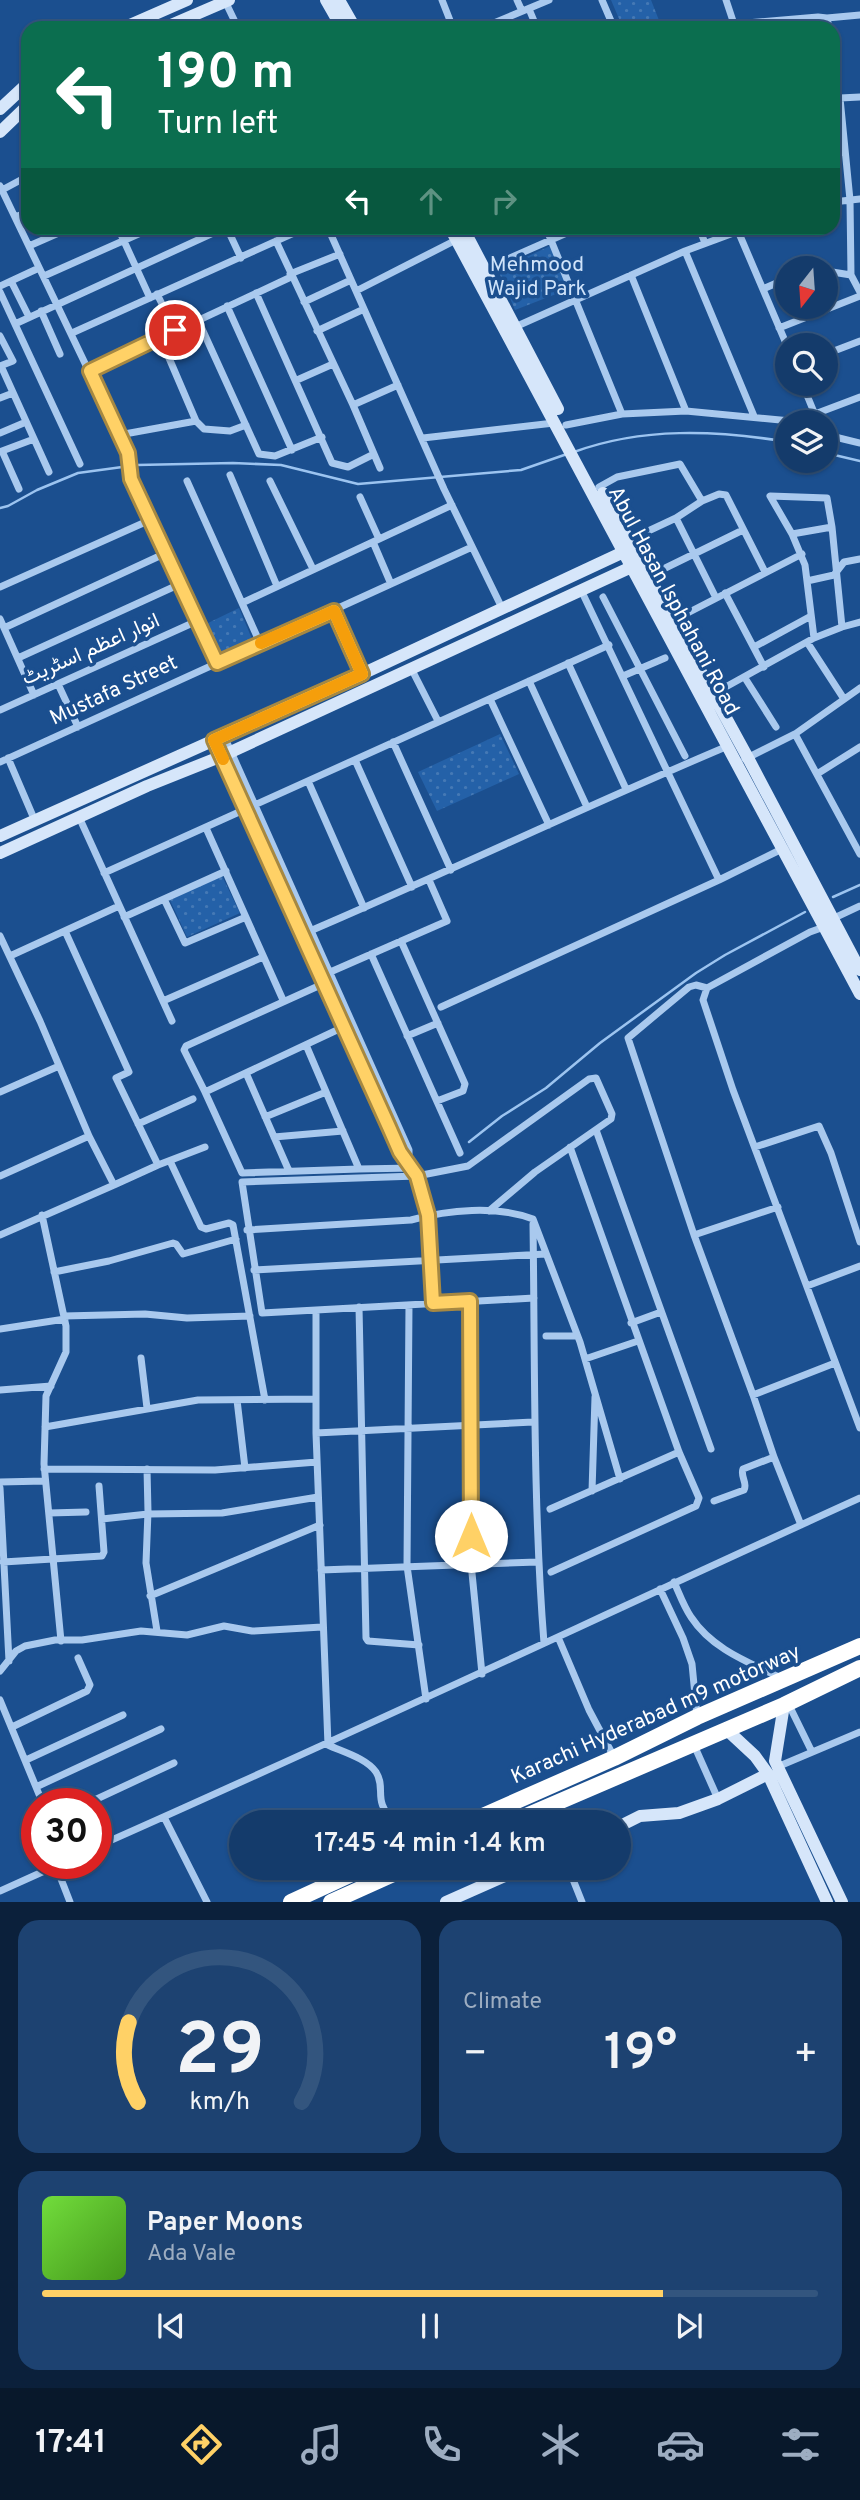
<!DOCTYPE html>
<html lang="en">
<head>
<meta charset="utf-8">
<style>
	:root { --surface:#143b6b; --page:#1d4271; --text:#f1f3f6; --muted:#9dadc1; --line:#33557e; --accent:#ffd166 }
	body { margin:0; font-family:Overpass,Vazirmatn,sans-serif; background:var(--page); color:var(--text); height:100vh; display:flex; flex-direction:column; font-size:26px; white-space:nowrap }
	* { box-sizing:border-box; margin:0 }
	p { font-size:23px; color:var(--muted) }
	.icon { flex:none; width:38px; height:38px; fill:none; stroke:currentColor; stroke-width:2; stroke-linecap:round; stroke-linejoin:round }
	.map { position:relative; height:1902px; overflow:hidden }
	.side { display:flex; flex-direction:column; gap:18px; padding:18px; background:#0b203b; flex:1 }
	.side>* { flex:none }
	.top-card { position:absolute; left:21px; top:21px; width:819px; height:214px; border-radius:21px; box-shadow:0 2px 5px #0004,0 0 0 2px var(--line); background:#0b6e4f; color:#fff; overflow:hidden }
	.needle { width:46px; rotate:197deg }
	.buttons { position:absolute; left:775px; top:256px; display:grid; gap:14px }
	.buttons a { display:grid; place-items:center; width:63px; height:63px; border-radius:50%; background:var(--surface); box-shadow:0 2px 5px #0004,0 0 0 2px var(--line); font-size:35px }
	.speed { position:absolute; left:21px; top:1788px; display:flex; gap:14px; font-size:35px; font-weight:700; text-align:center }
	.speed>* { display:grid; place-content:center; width:91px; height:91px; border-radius:50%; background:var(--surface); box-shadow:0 2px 5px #0004,0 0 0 2px var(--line); line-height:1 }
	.speed .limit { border:10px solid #d22; background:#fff; color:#111 }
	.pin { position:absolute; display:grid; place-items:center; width:60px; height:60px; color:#fff; margin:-30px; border:4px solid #fff; border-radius:50%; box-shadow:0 2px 7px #0007 }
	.me { position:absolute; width:77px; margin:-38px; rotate:0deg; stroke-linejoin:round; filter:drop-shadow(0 0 5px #0008) }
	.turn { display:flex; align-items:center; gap:24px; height:147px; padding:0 21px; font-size:32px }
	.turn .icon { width:91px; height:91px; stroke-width:2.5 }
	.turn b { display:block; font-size:49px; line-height:60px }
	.lanes { display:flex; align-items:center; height:66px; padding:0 21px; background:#0003; justify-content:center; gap:35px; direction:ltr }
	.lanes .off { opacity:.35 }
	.big { font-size:52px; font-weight:600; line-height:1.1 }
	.side .card { flex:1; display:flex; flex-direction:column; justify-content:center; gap:10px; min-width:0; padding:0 24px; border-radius:21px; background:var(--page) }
	.side .dial { align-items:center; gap:0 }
	.dial svg { height:182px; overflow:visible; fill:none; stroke:var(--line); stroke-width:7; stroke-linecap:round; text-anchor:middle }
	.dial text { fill:var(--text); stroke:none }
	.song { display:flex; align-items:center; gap:21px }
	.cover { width:84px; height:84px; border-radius:10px; background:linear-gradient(135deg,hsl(100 70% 55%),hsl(100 70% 35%)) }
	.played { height:7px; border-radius:4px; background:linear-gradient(90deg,var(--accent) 80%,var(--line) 80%) }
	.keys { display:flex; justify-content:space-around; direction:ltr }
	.heat { display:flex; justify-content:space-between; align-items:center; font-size:38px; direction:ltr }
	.side .tiles { flex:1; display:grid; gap:18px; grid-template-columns:1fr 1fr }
	.card:last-child { grid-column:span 2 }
	.trip { position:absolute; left:229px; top:1810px; width:402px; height:70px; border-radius:35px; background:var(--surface); box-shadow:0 2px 5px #0004,0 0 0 2px var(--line); font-weight:600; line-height:70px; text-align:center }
	.tabs { display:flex; height:112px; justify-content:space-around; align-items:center; background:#08182b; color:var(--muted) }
	.tabs .icon { width:49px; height:49px }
	.tabs .current { color:var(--accent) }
	.tabs b { font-size:32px; color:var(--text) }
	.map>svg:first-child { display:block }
</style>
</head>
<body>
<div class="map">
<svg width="860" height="1902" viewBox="0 0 860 1902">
	<defs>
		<pattern id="grass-dots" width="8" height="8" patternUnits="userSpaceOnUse" patternTransform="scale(1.75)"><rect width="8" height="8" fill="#2461a8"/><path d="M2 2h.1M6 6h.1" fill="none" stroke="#4579b5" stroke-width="1.8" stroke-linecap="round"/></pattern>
	</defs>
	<rect width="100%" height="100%" fill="#1b4f8f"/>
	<path fill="url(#grass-dots)" d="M611,0H651L662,28H623Z
		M550,246L569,289L515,310L498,270Z
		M239,608L252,639L219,654L206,624Z
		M500,734L519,774L437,811L418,772Z
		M222,876L240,913L187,937L170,900Z"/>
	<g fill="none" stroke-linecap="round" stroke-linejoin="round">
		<path stroke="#9cc4f0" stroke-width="2.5" d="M574,452C642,427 716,430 788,442
			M826,453L860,461
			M0,508L8,506L37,490L78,473L137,465L233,463L281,465L358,484L521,470L567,454
			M833,897L860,885
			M469,1142L502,1116L546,1088L600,1043L696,973L725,955L805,912"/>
		<path stroke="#a9c9ee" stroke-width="7" d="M442,0L453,28
			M517,0L522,11
			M602,0L614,28
			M726,0L735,27
			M225,1L238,28
			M529,9L537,28
			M827,18L860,15
			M735,24L818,17L827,18L829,28
			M482,28L549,0
			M833,97L840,98L850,200L851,275
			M840,98L860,97
			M833,153L845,152
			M0,186L128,453L131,479L217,663
			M2,190L28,176
			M833,202L860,199
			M15,217L28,212
			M118,228L150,298
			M227,228L241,258
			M328,228L444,489L502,608
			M546,228L622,414
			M699,228L705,243
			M738,231L788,348
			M276,241L353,405L380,468
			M29,246L70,228
			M685,251L754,416
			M485,269L578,228
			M826,271L851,275L860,292
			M290,274L340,254
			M631,275L686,411
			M44,276L152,228
			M11,281L29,317
			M0,286L39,268
			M763,289L788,278
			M356,291L456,240
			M0,292L80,464
			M256,293L332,463L348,467L374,454
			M157,294L175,330
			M304,302L351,280
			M227,306L292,450
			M41,311L60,354
			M198,320L259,454L275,456L322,437
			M15,324L224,228
			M515,327L685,251L747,228
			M779,328L860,296
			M317,331L364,309
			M72,333L305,228
			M0,336L13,361L0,366
			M826,354L860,341
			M1,366L49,472
			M90,371L291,277
			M297,380L333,364
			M802,383L818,422
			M0,398L13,393
			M353,405L398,385
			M815,414L860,397
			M196,421L204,429L230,431L246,425
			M566,425L622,414L686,411L801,422
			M826,431L835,437L860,443
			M0,433L26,422
			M119,435L196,421L160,337
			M423,438L554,423
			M230,475L277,586
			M187,481L260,643
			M270,481L313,569
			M599,487L617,477L680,464L702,501L676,518L629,540
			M19,489L2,451L34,439
			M360,497L379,539
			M702,501L719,494L726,495L765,572
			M676,518L716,598
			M792,534L832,527L842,627L814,638
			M373,542L391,584
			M649,576L743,530
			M807,581L834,575L844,562L860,559
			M0,587L150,520
			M581,590L719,880
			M725,593L764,667
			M603,597L685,756
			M242,603L452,505
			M334,611L362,674
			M0,619L34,695
			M674,620L802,554
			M842,627L860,622
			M4,628L166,553
			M807,642L844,699
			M754,647L811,616
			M18,658L180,584
			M568,663L626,789
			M411,668L438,721
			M623,676L665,658
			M745,678L776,727
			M529,681L587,807
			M58,684L78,727
			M713,694L814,638L805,565L792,534L770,496L827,498L832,527
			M490,699L549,825
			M0,710L197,621
			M795,734L860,854
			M224,736L409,1150V1161
			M214,740L400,1152C435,1192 430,1253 433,1303
			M393,742L451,870
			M8,758L35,821
			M745,759L795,734L860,688
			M355,760L412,887
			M0,762L472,547
			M817,774L860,747
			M308,781L364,908
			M79,817L172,1021
			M206,828L283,1000
			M104,873L609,645
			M164,899L185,943L246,917
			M124,917L226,871
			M832,919L860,906
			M824,927L810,932L707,988L703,1000L733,1090L860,1428
			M65,931L129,1072L116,1078L158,1165L114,1185
			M310,931C450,871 588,805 728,746
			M0,936L40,1021L89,1136L114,1185L0,1235
			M401,941L465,1084L463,1091L437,1101
			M371,954L460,1153
			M10,956L119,906
			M328,973L447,921L429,880
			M707,988L696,985L689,987L628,1038L694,1235L753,1395L774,1457L801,1525
			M163,1001L263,957
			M441,1007L719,880L782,849
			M407,1036L438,1023
			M306,1045L359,1169L242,1173L205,1092L352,1023
			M246,1073L289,1171
			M0,1092L59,1066
			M205,1092L184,1050L186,1046L325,983
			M265,1117L326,1092
			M138,1124L193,1099
			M596,1130L711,1449
			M274,1137L343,1131
			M755,1147L819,1126L831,1153L860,1242
			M170,1161L201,1227L206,1229L229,1223L233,1225L265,1400
			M158,1165L205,1147
			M359,1169L413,1168
			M0,1176L89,1136
			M489,1211L535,1172L611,1119L612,1114L596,1078L589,1079L468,1166L417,1176L242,1182L262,1313L534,1298
			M42,1215L66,1326V1352L46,1396L44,1464L61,1641
			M533,1224C535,1364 533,1504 544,1643
			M247,1230L411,1220C448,1210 496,1205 533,1219L580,1342L620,1479
			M694,1235L778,1207
			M254,1270L546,1254
			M54,1272L109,1261L173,1243L176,1244L183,1254L236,1239
			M807,1286L860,1266
			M470,1301L471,1563L482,1674
			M409,1305L407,1566L426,1699
			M359,1307L366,1638L368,1641L419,1645
			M316,1310V1433L328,1745C343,1752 366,1758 376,1772C387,1790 371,1800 395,1822
			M64,1316L145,1314L187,1318L250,1316
			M631,1323L661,1312
			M0,1329L65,1319
			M546,1336H577
			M141,1358L147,1408
			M585,1359L638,1341
			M0,1390L51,1386
			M753,1395L835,1363
			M237,1400L245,1468
			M45,1427L198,1400L316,1399
			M316,1433L533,1422
			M44,1469L215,1470L317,1462
			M147,1469L148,1512L146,1563L157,1631
			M0,1482L45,1481
			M0,1488L9,1661
			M592,1491L595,1397
			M714,1501L744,1490C748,1483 740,1477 743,1469L774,1457
			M550,1509L679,1452
			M49,1513L86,1512
			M102,1519L148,1514L222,1513L318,1497
			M3,1562L102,1556L104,1552L99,1486
			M321,1570L537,1562
			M551,1572L696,1506L699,1498L679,1452L570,1147
			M674,1582C679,1593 684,1607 691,1617C712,1649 748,1662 781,1678
			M660,1589L683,1638L692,1664L697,1716
			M150,1596L320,1525
			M558,1637L589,1710L614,1757
			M0,1671L16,1651L25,1646L55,1640H82L141,1631L187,1635L224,1626L252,1631L322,1627
			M0,1700L43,1804
			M788,1703L812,1752
			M12,1727L87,1691L90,1685L78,1658
			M694,1745L718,1799
			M26,1760L123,1715
			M777,1767L860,1732
			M36,1787L161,1729
			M86,1804L174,1763
			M548,1807L554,1822
			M164,1817L207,1902
			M96,1847C352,1734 605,1614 860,1498
			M56,1866L70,1902
			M568,1867L582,1902
			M0,1891L60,1864"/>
		<path stroke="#d6e6fa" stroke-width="12" d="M326,0L342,28
			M339,0L355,28
			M123,28L187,0
			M164,28L229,0
			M0,109L28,83
			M0,132L28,105
			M450,228L860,994
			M463,228L558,409
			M603,493L748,758L860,970
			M0,836L362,674L630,549
			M0,853L147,786L222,756L638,564
			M784,1705L775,1761L842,1902
			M727,1730L755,1756L768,1774L827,1902
			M620,1826L640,1816L679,1813L718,1799L768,1774
			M446,1902L525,1867"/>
		<path stroke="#fff" stroke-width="16" d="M469,1822L614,1758L697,1717L860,1646
			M512,1822L784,1705L860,1668
			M291,1902L367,1867
			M331,1902L409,1867"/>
	</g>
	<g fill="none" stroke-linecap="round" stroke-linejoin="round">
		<defs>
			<path id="route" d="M175,330L90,371L128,453L131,479L217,663L334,611L362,674L214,740L389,1127L400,1152L417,1176L428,1215L433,1303L470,1301L471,1536"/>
		</defs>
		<use href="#route" stroke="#a68842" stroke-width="18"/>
		<use href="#route" stroke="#ffd166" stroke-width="12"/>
		<path stroke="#f59e0b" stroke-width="12" d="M223,759L214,740L362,674L334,611L261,643"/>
	</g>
	<g text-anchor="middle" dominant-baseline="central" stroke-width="7" stroke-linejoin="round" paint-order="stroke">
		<g font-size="21" fill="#cfe3fa" stroke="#1b4f8f">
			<text x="537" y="265">Mehmood<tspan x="537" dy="24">Wajid Park</tspan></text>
		</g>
		<g font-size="21" fill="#fff" stroke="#1b4f8f">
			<text transform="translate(673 601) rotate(62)">Abul Hasan Isphahani Road</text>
			<text transform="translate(91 650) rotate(-24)">انوار اعظم اسٹریٹ</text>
			<text transform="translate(114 691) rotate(-25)">Mustafa Street</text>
			<text transform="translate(656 1715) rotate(-24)">Karachi Hyderabad m9 motorway</text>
		</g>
	</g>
</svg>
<div class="buttons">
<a><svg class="needle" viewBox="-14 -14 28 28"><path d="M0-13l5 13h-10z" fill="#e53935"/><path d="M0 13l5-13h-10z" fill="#9dadc1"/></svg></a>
<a><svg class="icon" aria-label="search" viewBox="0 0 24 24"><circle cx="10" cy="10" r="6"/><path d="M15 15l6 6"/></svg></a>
<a><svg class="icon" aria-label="layers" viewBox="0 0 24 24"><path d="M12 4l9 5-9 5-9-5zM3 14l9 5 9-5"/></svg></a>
</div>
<div class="speed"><div class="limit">30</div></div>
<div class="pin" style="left:175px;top:330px;background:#d93025"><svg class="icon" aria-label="arrive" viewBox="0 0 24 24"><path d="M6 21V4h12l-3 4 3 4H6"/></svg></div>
<svg class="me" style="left:471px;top:1536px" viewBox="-20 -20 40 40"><circle r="19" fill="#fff"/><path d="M0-13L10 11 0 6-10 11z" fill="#ffd166"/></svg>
<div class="trip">17:45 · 4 min · 1.4 km</div>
<div class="top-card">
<div class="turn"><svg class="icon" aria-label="left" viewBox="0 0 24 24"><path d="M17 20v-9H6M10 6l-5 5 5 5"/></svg><div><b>190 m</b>Turn left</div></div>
<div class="lanes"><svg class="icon" aria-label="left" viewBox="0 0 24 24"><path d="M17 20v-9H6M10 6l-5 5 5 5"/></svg><svg class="icon off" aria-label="ahead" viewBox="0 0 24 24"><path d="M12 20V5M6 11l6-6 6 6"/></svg><svg class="icon off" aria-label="right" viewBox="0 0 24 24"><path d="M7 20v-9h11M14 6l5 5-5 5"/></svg></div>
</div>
</div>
<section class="side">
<div class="tiles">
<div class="card dial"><svg viewBox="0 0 100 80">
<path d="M14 69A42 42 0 1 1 86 69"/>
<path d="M14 69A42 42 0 0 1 10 34" stroke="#ffd166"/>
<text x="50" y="56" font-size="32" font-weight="700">29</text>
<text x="50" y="72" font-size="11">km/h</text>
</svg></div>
<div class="card"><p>Climate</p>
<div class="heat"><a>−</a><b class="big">19°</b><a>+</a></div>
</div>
<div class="card">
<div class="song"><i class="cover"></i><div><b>Paper Moons</b><p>Ada Vale</p></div></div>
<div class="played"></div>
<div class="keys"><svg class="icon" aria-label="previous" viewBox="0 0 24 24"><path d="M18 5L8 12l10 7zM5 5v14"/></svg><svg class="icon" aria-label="pause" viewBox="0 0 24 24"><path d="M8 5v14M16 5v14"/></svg><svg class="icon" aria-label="next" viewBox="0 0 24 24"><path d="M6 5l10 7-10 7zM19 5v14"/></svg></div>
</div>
</div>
</section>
<nav class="tabs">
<b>17:41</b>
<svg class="icon current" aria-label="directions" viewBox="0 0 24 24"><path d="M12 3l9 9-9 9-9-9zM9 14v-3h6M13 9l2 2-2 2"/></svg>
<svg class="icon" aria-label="music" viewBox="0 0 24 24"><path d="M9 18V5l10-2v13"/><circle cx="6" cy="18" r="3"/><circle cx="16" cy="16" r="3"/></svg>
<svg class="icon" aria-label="phone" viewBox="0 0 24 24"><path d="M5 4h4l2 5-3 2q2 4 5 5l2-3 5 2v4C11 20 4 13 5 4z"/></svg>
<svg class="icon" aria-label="climate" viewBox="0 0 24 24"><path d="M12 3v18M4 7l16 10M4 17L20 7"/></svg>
<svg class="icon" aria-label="car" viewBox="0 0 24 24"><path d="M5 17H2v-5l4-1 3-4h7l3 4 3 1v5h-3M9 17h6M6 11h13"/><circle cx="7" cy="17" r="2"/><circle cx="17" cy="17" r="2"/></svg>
<svg class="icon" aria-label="filters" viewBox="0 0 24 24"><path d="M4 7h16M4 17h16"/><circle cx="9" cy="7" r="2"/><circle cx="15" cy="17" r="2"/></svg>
</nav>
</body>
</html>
